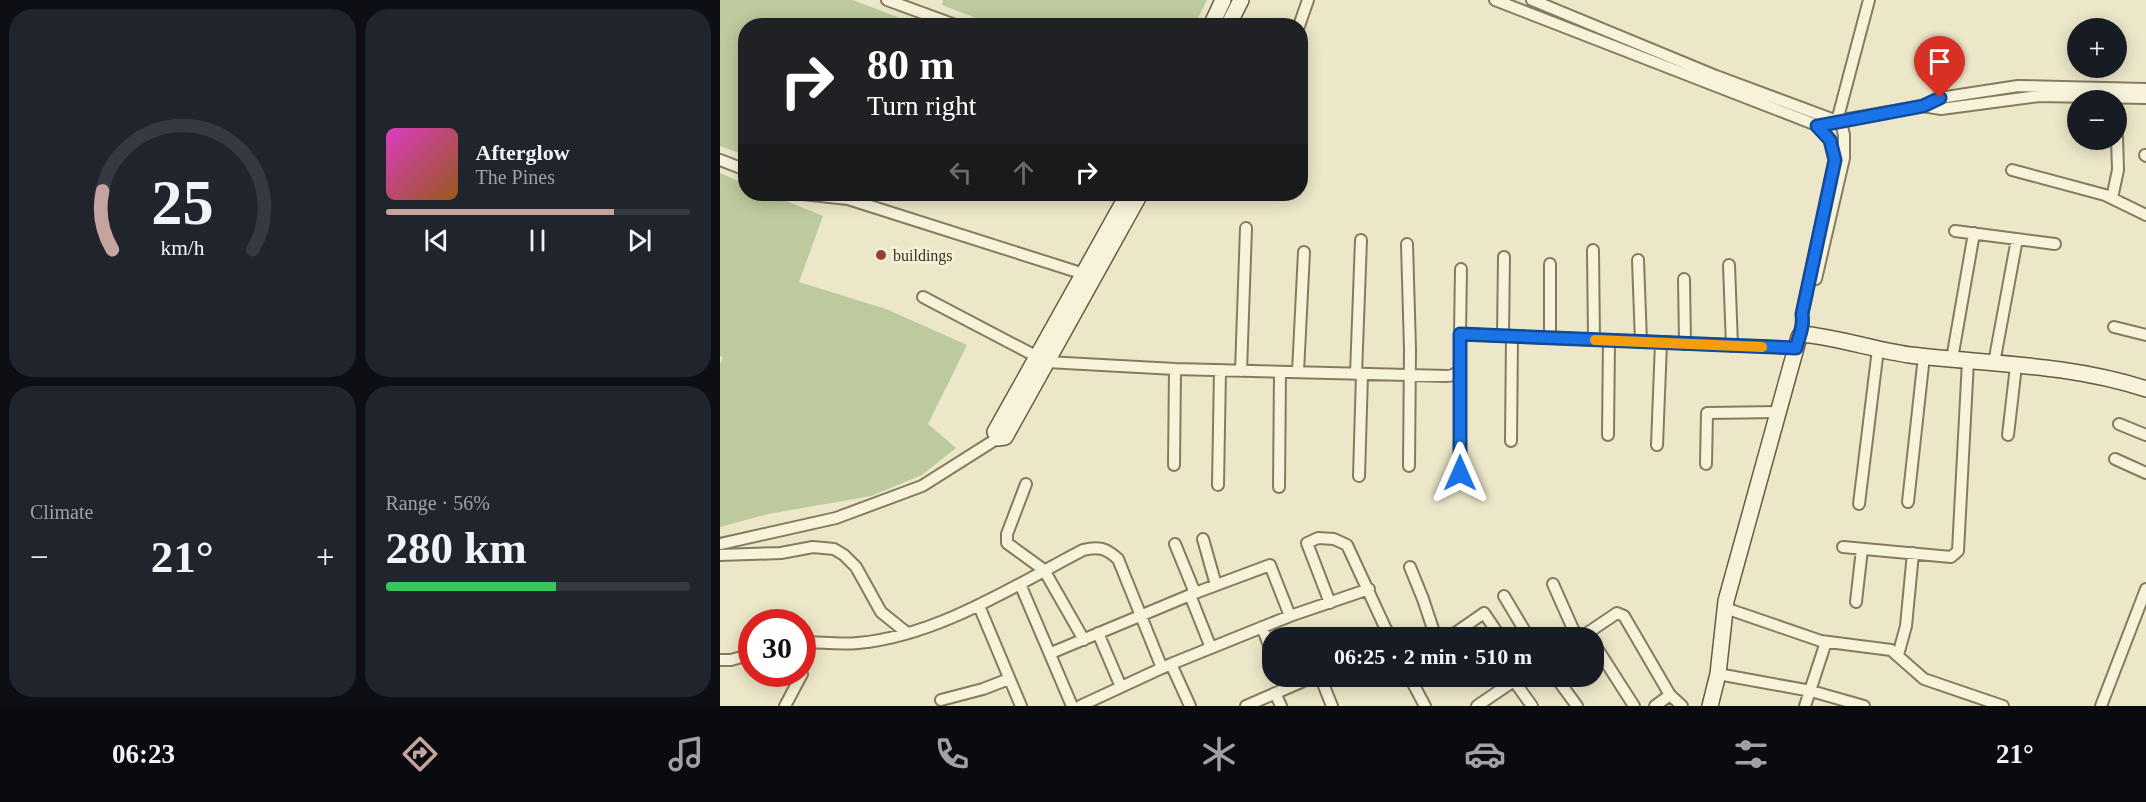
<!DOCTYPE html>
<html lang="en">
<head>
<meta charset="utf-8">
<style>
	:root { --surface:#171b24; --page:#20242c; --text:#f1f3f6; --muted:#9ea1a6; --line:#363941; --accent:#c6a39e }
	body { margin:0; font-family:"Times New Roman",serif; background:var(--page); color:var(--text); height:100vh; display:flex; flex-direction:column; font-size:22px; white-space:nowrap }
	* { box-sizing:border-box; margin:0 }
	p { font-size:20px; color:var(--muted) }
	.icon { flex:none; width:33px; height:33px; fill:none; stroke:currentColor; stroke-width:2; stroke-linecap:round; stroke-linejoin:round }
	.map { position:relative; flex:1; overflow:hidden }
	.details { display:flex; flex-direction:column; gap:9px; padding:9px; background:#0d0f14; width:720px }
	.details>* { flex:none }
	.hud { position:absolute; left:18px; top:18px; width:570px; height:183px; border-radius:24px; box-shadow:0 3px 15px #0003; background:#202124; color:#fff; overflow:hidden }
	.buttons { position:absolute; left:1347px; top:18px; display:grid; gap:12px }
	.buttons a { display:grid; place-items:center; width:60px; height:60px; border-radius:50%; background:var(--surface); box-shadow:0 3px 15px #0003; font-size:30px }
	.speed { position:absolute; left:18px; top:609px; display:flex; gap:12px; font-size:30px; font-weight:700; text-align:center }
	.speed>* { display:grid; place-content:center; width:78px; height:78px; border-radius:50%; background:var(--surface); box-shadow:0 3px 15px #0003; line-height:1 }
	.speed .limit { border:9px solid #d22; background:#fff; color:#111 }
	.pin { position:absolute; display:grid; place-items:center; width:51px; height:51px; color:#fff; margin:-62px -26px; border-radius:50% 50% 50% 0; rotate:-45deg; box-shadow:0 0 6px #0007 }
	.pin .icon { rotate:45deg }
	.me { position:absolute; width:66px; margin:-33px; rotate:0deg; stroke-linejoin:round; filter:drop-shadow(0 0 4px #0008) }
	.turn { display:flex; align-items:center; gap:21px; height:126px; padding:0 30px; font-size:27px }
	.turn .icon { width:78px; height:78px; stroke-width:2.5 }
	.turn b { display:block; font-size:42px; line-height:51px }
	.lanes { display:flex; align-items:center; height:57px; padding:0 30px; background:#0003; justify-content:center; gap:30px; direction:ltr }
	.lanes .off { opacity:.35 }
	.big { font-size:45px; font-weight:600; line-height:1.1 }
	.details .card { flex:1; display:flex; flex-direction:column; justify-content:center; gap:9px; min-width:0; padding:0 21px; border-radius:24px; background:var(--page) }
	.details .dial { align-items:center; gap:0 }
	.dial svg { height:156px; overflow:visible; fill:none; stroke:var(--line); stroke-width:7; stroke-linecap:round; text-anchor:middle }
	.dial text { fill:var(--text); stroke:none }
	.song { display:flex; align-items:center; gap:18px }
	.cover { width:72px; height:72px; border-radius:9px; background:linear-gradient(135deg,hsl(310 70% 55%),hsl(30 70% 35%)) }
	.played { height:6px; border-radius:3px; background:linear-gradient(90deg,var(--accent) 75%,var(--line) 75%) }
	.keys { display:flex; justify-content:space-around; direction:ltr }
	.heat { display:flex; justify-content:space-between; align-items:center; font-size:33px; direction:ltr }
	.charge { height:9px; border-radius:4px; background:linear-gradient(90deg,#34c759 56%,var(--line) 0) }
	.details .tiles { flex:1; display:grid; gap:9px; grid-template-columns:repeat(2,1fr) }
	.trip { position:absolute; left:542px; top:627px; width:342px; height:60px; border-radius:24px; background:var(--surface); box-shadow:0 3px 15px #0003; font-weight:600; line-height:60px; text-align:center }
	.menu { display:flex; height:96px; justify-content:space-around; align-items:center; background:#090b0e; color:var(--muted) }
	.menu .icon { width:42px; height:42px }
	.menu .current { color:var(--accent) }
	.menu b { font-size:27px; color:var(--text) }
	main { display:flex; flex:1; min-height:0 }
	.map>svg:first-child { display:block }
</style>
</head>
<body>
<main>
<section class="details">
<div class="tiles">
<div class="card dial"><svg viewBox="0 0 100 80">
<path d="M14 69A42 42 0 1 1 86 69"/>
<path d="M14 69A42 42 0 0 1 9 39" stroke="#c6a39e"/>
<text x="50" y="56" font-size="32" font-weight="700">25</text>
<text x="50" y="72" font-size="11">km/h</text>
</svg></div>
<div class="card">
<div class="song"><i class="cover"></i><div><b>Afterglow</b><p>The Pines</p></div></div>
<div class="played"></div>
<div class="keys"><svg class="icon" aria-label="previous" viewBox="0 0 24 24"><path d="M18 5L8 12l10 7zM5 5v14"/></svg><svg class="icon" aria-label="pause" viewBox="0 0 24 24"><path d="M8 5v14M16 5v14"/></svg><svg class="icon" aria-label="next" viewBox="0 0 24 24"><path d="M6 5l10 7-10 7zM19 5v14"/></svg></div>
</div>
<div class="card"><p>Climate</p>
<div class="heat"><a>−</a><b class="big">21°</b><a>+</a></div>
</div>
<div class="card"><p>Range · 56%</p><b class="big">280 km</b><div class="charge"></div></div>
</div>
</section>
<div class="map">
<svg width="1426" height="706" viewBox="0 0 1426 706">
	<rect width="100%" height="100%" fill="#ece7c9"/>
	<path fill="#bdca9d" d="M0,0H133L198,25L26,26L25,155L0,146Z
		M223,0H487L474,26L274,25L222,5Z
		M0,173L25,184L26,194H49L103,216L79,282L166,309L247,345L208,424L236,448L202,475L151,496L48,514L0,527V364L3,358L0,356Z"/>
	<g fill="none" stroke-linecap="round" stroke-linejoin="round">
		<defs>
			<path id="street" d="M167,0L238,26
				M775,0L1094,124C1107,132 1115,145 1115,160L1082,314L1083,323
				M812,0L996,76L1117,121L1122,127L1124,135V158L1096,279
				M579,26L588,0
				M1203,106L1220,98L1298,86L1426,89
				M1117,121L1149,0
				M1111,122L1203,106L1221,109L1319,96L1426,98
				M1425,155L1426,156
				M0,160L26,170
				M1292,170L1385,195L1426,215
				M83,194L128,199L364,274
				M1392,198L1398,170L1396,103
				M1235,231L1335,244
				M687,244L690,349L689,466
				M873,250L874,340
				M918,260L921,342
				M1009,265L1012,346
				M964,279L965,344
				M203,297L327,362L455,369L728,376L733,375L740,370V334L1076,348
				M1394,327L1426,335
				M740,334L741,269
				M783,336L784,257
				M830,338V264
				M1232,359L1254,233
				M1274,363L1297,239
				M521,371L526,228
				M578,372L584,252
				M636,374L641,240
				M1399,424L1426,435
				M888,435L889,341
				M1288,435L1296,366
				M791,441L792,336
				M937,445L941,343
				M1395,459L1426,473
				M986,464L987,413L1059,412
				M454,465L455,369
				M740,473V370
				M639,476L642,374
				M306,484L287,534V543L324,570L364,640
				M498,485L500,370
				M559,487L560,372
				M1188,502L1204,356
				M1139,504L1158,349
				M483,539L496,585
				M0,544L116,518L202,486L278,438
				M455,544L475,593
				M1123,547L1231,557L1238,551L1248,361
				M0,555L61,553L93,547L114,549L124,555L136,567L161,612L187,633
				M690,567L703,599L716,638
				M300,584L352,706
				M833,584L857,638
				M470,595L491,648
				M784,596L809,638
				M1136,602L1142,549
				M610,603L587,543L598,538L614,539L627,545L670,638
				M259,606L301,706
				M1005,608L1101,641L1171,650L1204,679L1283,706
				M542,627L552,653
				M728,638L764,613L781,638
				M860,638L897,613L904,616L950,695L935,706
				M82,642C101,642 120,645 138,643C217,636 294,586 363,550C378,546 386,548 398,559L442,668L451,664
				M873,642L914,706
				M331,653L475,593L550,565L570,616L649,589
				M1178,655L1186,626L1193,553
				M0,660H11L32,654
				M998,674L1091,691L1144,706
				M600,676L612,706
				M689,676L705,706
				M835,676L857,706
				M794,681L812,706
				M401,687L442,668
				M555,693L561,706
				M950,695L962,706
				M221,700L263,689L289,679
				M65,706L82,674
				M360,706L401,687L378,633
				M470,706L451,664L570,616
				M526,706L595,676
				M757,706L801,676
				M1085,706L1106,642
				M1381,706L1426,589"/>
			<path id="secondary" d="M491,26L503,0
				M508,26L521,0
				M408,194L275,432L278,438L285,437L420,194
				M990,706L998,674L1006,601L1079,337L1081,334C1118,337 1153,350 1190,355C1268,364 1350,364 1426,389"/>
		</defs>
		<use href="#street" stroke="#877b5e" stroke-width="14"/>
		<use href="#secondary" stroke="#695c41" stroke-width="18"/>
		<use href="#street" stroke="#f7f3db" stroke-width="10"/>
		<use href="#secondary" stroke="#f7f3db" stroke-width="15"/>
	</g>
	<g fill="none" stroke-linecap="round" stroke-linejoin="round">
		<defs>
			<path id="route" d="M740,473V334L1076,348C1079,336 1084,327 1082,314L1115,160L1110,140L1097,126L1203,106L1220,98"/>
		</defs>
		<use href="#route" stroke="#114b97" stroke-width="15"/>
		<use href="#route" stroke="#1a73e8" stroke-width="10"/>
		<path stroke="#f59e0b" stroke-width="10" d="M875,340L1042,347"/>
	</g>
	<circle fill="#924232" stroke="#f4f0d8" stroke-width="2" cx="161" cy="255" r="6"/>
	<g text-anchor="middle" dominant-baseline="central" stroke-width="6" stroke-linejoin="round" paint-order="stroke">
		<g font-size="16" fill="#393021" stroke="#f4f0d8" text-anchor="start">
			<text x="173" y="255">buildings</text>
		</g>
	</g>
</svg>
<div class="buttons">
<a>+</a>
<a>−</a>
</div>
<div class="speed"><div class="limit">30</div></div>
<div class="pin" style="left:1220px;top:98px;background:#d93025"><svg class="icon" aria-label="arrive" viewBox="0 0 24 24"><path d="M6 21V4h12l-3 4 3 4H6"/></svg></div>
<svg class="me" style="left:740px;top:473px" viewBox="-20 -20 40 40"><path d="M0-17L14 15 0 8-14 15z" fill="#1a73e8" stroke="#fff" stroke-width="4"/></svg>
<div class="trip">06:25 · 2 min · 510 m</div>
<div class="hud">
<div class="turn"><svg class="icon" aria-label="right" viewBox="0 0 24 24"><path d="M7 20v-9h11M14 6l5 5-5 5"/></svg><div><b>80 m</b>Turn right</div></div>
<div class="lanes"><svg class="icon off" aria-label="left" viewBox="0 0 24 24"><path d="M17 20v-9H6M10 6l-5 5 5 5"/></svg><svg class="icon off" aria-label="ahead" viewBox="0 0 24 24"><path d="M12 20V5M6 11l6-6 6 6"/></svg><svg class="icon" aria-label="right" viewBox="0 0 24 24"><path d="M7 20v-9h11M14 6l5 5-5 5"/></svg></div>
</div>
</div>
</main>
<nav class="menu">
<b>06:23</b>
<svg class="icon current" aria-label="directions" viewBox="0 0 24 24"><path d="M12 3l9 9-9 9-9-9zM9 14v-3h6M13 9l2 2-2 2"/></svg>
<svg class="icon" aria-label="music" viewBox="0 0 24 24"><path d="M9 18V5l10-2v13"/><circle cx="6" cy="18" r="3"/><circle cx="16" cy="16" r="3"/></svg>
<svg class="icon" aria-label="phone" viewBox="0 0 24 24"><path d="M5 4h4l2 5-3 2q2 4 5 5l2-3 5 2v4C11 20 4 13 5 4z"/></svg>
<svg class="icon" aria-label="climate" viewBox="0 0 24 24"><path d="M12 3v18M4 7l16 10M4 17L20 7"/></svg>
<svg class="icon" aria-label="car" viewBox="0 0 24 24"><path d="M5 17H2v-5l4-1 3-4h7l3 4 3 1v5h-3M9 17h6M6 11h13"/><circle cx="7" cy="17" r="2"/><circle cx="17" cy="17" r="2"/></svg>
<svg class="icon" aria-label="filters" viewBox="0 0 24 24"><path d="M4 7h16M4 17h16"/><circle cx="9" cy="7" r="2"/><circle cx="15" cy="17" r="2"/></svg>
<b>21°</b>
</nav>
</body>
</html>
